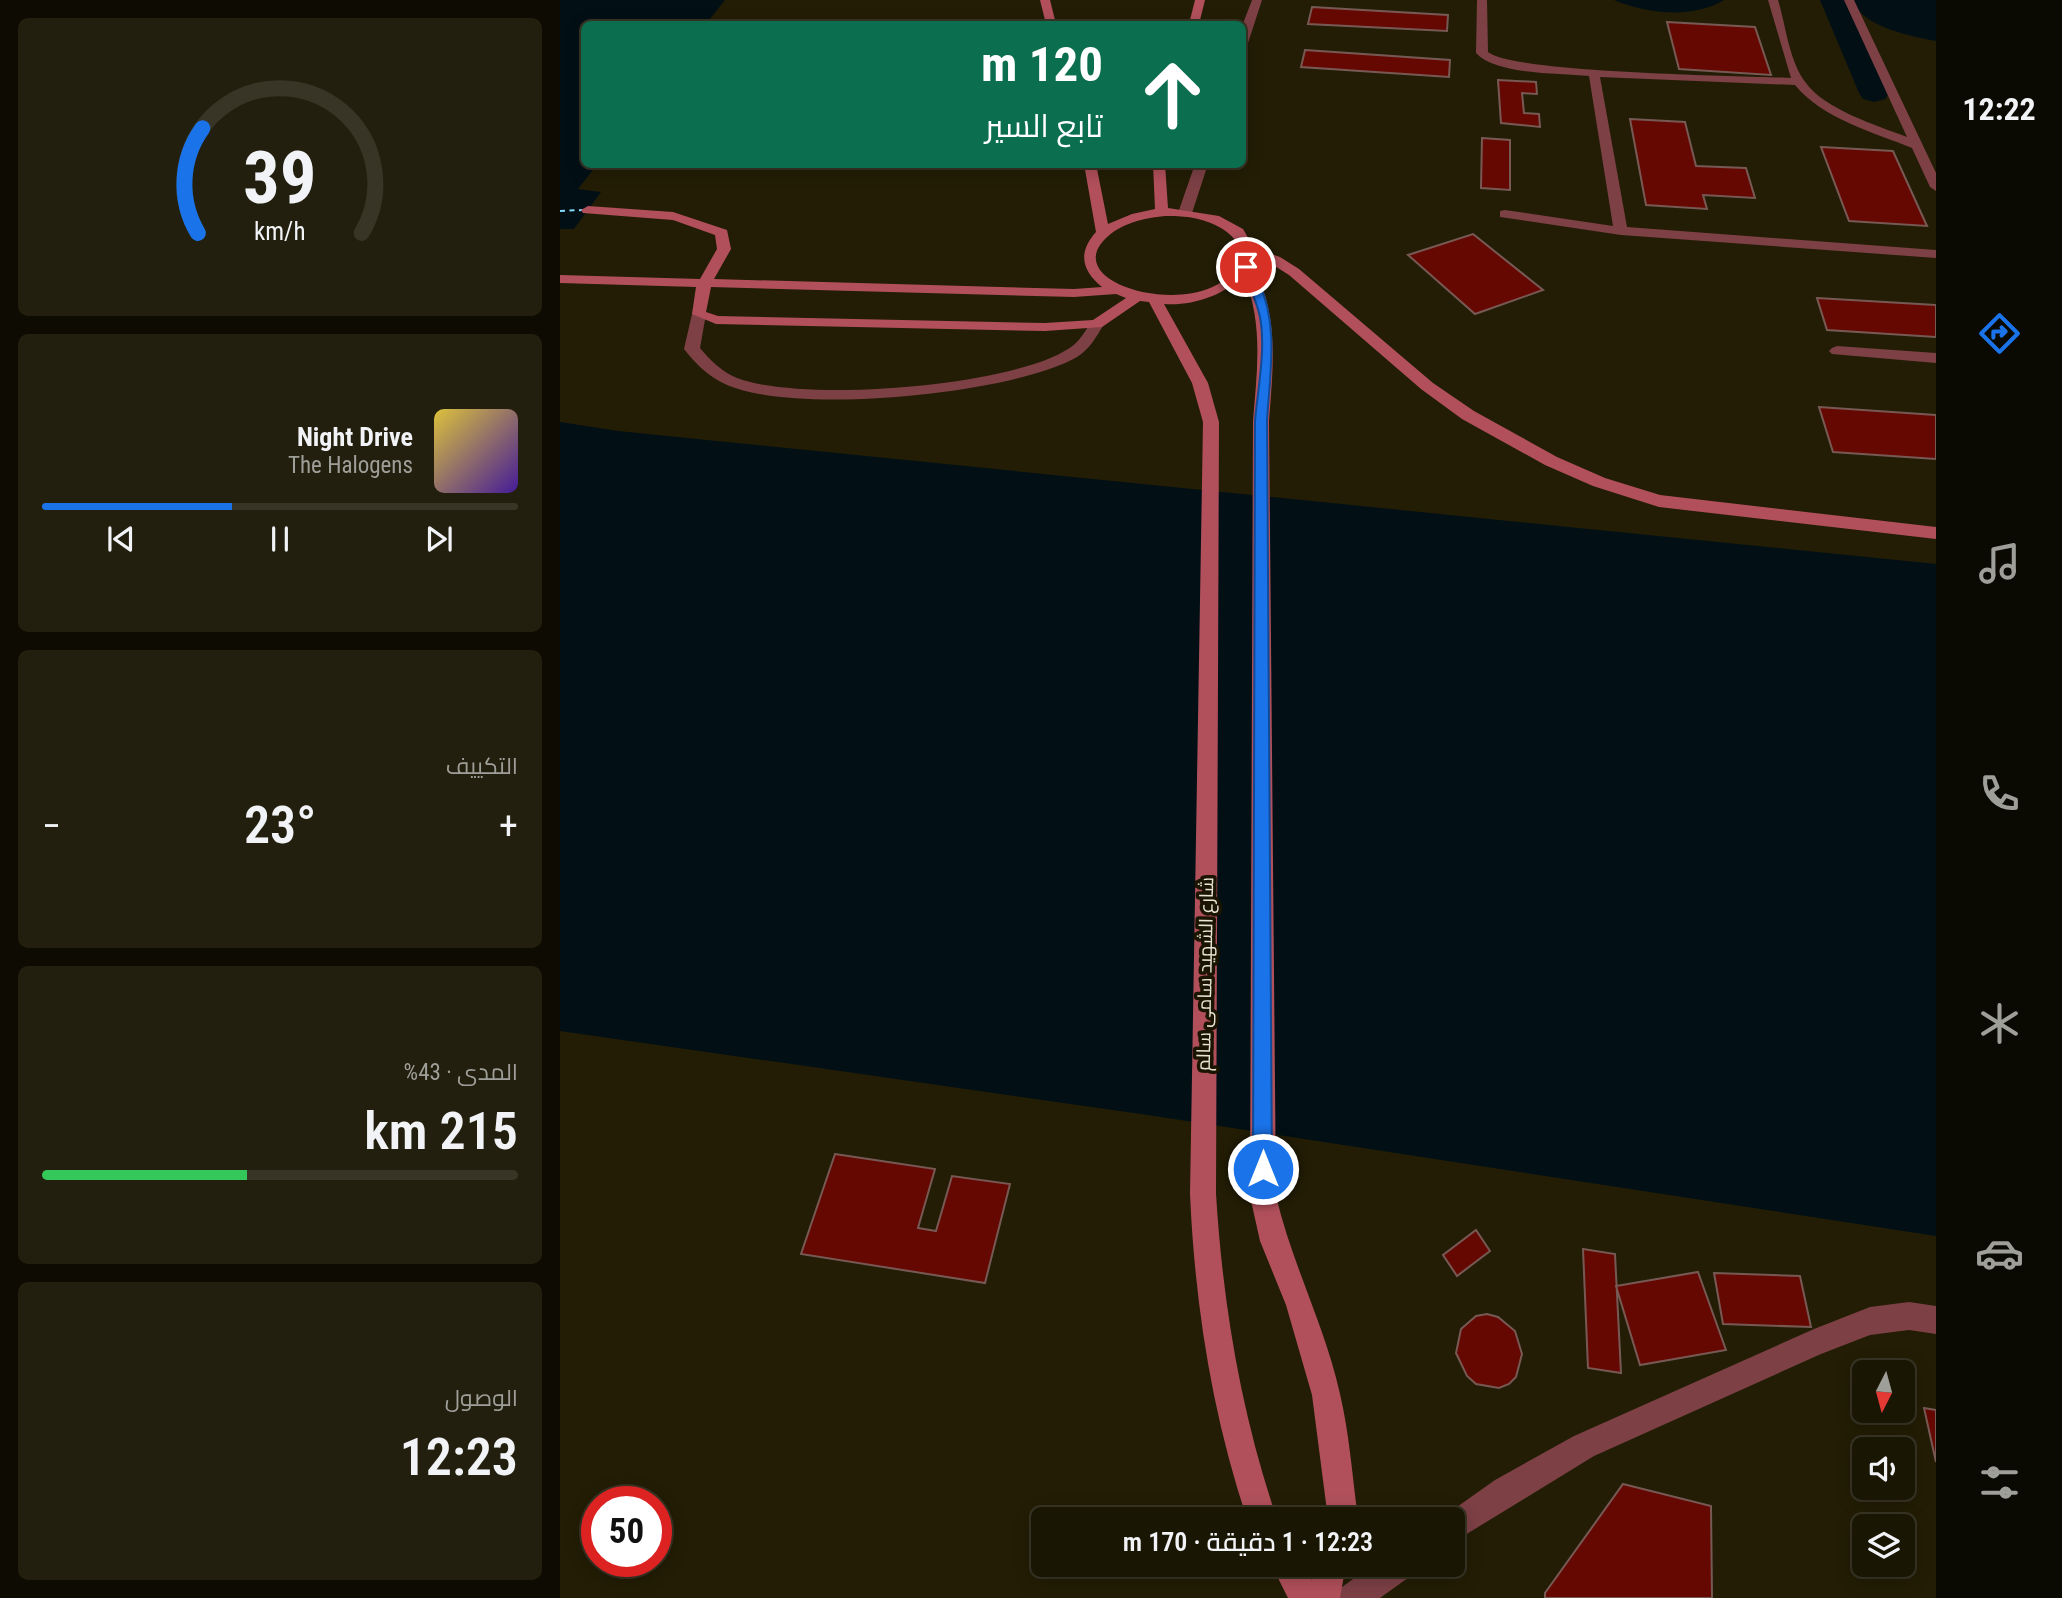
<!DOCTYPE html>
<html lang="ar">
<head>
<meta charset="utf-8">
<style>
	:root { --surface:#1a1604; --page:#231f0e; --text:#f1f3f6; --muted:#9f9f9a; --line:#383526; --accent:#1a73e8 }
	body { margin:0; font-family:"Roboto Condensed",Cairo,sans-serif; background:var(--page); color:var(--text); direction:rtl; height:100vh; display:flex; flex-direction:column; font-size:26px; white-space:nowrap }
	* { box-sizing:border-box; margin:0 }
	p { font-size:23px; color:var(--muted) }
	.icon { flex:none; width:38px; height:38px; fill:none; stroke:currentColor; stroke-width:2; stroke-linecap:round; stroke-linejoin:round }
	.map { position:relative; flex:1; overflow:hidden; direction:ltr }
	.sheet { display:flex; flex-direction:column; gap:18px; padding:18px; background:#0e0c02; width:560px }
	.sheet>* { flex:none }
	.top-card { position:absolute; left:21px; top:21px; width:665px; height:147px; border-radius:10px; box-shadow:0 4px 18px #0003,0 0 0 2px var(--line); direction:rtl; background:#0b6e4f; color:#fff; overflow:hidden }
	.needle { width:46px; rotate:186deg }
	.fabs { position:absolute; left:1292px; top:1360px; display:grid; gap:14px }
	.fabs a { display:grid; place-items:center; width:63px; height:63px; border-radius:10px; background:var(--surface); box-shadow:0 4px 18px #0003,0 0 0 2px var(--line); font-size:35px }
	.speed { position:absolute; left:21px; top:1486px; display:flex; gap:14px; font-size:35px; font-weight:700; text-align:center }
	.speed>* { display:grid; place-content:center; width:91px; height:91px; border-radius:50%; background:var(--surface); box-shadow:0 4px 18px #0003,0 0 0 2px var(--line); line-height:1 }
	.speed .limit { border:10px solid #d22; background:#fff; color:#111 }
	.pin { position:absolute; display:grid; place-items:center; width:60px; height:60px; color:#fff; margin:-30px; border:4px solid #fff; border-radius:50%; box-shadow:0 2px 7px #0007 }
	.me { position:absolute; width:77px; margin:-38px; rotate:0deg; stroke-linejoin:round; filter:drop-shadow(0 0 5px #0008) }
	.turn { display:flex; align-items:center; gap:24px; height:147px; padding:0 28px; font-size:32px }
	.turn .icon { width:91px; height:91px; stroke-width:2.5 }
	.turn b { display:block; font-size:49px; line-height:60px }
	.big { font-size:52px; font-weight:600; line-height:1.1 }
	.sheet .card { flex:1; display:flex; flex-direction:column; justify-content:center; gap:10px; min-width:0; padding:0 24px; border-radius:10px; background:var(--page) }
	.sheet .dial { align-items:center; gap:0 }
	.dial svg { height:182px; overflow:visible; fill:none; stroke:var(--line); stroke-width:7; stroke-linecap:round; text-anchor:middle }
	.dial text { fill:var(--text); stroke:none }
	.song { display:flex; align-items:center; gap:21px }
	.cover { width:84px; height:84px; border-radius:10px; background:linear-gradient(135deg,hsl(50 70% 55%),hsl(260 70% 35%)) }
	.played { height:7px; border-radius:4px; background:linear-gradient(90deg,var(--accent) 40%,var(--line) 40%) }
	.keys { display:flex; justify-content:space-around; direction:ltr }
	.heat { display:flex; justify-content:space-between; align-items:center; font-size:38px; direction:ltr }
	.charge { height:10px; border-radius:5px; background:linear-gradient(90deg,#34c759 43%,var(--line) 0) }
	.trip { position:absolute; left:471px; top:1507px; width:434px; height:70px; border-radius:10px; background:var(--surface); box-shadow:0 4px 18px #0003,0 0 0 2px var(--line); font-weight:600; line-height:70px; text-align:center; direction:rtl }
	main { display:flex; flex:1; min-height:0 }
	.dock { display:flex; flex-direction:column; width:126px; justify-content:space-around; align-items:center; background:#0a0902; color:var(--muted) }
	.dock .icon { width:49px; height:49px }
	.dock .current { color:var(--accent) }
	.dock b { font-size:32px; color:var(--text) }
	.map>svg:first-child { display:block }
</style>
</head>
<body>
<main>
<nav class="dock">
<b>12:22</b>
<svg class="icon current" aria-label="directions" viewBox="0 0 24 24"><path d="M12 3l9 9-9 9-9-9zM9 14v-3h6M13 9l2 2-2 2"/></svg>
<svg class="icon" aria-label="music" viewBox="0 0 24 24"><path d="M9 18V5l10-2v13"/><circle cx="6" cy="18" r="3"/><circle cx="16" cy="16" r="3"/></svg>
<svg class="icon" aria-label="phone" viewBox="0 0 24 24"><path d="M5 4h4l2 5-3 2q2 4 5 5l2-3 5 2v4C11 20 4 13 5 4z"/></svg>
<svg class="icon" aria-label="climate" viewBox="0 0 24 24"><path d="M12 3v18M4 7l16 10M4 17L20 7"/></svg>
<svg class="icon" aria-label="car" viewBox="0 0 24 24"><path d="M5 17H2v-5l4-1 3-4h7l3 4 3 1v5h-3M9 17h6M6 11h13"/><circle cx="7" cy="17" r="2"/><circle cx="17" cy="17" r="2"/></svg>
<svg class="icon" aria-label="filters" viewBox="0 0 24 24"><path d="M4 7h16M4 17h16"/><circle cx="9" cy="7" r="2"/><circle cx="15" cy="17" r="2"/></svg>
</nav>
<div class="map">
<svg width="1376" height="1598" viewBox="0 0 1376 1598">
	<rect width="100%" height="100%" fill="#231d05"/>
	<path fill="#021016" d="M0,0H165L146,24H24V164L37,165L18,189L41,192L14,229H0Z
		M1054,0H1164C1133,19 1087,14 1054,0Z
		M1294,0H1376V41C1354,37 1298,26 1294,0Z
		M0,422L58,431L1376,564V1236L581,1114L0,1031Z"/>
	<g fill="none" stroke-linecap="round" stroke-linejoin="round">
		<path fill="#021016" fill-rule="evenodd" d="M1260,0H1288L1329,93L1325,99L1314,102L1303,99L1299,93Z"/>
		<path stroke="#84daf9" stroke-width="2" stroke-dasharray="5 4.5" stroke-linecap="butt" d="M0,211L23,210"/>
	</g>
	<path fill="#660802" stroke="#775954" stroke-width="2" d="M752,7L888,15L887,31L748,24Z
		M1107,22L1195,27L1211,75L1119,69Z
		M745,50L890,60L889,77L741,67Z
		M938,80L976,82L977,94L962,93L964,113L979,114L980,127L941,123Z
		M1070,119L1125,122L1136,166L1186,168L1195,198L1143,195L1147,209L1086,205Z
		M922,138L950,140V190L921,188Z
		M1261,147L1333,151L1367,226L1289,221Z
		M913,234L983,290L915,314L848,255Z
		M1257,298L1376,305V337L1267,330Z
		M1259,407L1376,415V459L1273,452Z
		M275,1154L375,1169L358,1228L376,1231L392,1176L450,1184L425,1283L241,1254Z
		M916,1230L930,1251L897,1276L883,1255Z
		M1023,1249L1055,1254L1061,1373L1028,1368Z
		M1138,1272L1166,1350L1080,1365L1056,1286Z
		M1154,1273L1240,1276L1251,1327L1163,1324Z
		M927,1314L938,1317L955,1331L962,1354L956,1377L949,1384L939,1388L916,1384L907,1376L896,1353L901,1329L916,1316Z
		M1364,1408L1376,1410V1462Z
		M1063,1484L1151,1506L1152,1598H985V1593Z"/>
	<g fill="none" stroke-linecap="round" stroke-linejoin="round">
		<path fill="#7c4045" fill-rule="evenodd" d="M917,0H927L928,52C952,73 1184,76 1231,78L1208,0H1218C1226,26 1229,61 1246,83C1264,109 1318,126 1347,137L1284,0H1294L1376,173V191L1370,187L1352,148C1313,132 1263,119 1235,85L1040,77L1067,227L1376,250V258L1061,235L940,217V211L945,210L1053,226L1029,76C999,73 936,75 916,53Z
			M139,310L146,314L140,348C150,360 162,372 177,378C242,403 449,387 508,349C519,343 525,331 532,321H542L544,324C537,336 529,350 517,357C453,394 232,416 165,384C149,377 135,363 124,349L132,314Z
			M1277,346L1376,353V363L1272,354L1269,351L1272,348Z"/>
		<path fill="#7c4045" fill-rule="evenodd" d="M692,0H702L688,43L682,46V26Z
			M635,164H648L632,213L625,217L618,213Z
			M1349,1302L1376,1306V1334L1349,1330L1310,1335L1261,1354L1034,1456L892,1543V1519H880L935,1480L1014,1436L1254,1329L1310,1307Z
			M814,1564H856L852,1575L820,1598H777L782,1587Z"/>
		<path fill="#b1505b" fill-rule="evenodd" d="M480,0H490L496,24H486Z
			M635,0H645L639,24H629Z
			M524,164H536L548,224L572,214L595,209L593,164H605L608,208L659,216L683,229L694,248L720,257L739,269L873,383L914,411L997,457L1045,478L1100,495L1376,527V539L1099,507L1033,486L985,465L902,419L861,389L729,275L710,263L693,257L691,263C720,313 713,367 709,421L716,1196C732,1264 765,1326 780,1394C789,1432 792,1473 797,1511L795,1519H765L767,1511L752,1395L726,1305L700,1241L690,1196L693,421C697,371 704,322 683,275C664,296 632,306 604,304L648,383L659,422L656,1194C663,1306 681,1413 717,1519H687C652,1413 635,1306 630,1194L643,422L632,383L589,302L580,301L542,327L485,331L156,324L132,314L136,287L0,283V275L140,279L157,249L155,235L113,220L23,213L21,210L28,206L113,212L167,230L171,249L154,279L514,289L542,287C521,270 518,252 536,232ZM605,216C634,215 666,222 681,248C680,253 679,259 677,264C650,323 497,288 545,239C561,223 584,218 605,216ZM151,287L514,297L556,294L566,298L533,320L485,323L158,316L146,312Z
			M711,1564H743L752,1580L755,1564H786L780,1598H728Z"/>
	</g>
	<path fill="#1a73e8" stroke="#114b97" stroke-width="2" d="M686,263C692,267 694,273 698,280C719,325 710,372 707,421L712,1169L710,1176L703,1178L696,1176L693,1169L695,421C698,387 706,350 700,317C696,299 688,283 680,267Z"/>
	<g text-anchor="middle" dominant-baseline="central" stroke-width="7" stroke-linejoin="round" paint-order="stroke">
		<g font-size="19" fill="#e8e4d5" stroke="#1a1400">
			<text transform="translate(645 974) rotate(-89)">شارع الشهيد سامى سالم</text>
		</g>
	</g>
</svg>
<div class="fabs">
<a><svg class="needle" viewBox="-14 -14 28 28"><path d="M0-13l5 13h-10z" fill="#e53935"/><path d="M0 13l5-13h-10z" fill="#9f9f9a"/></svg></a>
<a><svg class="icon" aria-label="sound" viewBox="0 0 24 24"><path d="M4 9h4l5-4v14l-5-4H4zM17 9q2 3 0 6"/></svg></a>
<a><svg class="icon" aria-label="layers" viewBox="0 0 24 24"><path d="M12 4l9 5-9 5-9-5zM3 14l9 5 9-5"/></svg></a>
</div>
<div class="speed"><div class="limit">50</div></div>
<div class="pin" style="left:686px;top:267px;background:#d93025"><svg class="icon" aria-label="arrive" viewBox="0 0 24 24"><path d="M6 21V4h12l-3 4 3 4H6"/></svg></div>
<svg class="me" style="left:703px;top:1169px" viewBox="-20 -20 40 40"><circle r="17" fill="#1a73e8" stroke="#fff" stroke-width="3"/><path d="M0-11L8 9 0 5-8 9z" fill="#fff"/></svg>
<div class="trip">12:23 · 1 دقيقة · 170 m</div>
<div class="top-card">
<div class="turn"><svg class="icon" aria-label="ahead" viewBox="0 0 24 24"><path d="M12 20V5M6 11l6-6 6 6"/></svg><div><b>120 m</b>تابع السير</div></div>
</div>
</div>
<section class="sheet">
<div class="card dial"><svg viewBox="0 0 100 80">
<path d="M14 69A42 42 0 1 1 86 69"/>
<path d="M14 69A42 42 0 0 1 16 23" stroke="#1a73e8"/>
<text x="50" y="56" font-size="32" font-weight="700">39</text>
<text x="50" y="72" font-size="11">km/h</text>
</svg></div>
<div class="card">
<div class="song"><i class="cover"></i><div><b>Night Drive</b><p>The Halogens</p></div></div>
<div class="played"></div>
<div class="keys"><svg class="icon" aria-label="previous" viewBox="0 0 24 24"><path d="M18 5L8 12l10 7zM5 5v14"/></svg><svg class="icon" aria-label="pause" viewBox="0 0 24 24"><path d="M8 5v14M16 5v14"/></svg><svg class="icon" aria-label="next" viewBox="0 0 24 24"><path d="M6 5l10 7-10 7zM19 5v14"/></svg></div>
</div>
<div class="card"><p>التكييف</p>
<div class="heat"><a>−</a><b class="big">23°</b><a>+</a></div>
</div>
<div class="card"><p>المدى · 43%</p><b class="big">215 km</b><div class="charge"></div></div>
<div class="card"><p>الوصول</p><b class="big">12:23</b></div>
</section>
</main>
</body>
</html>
